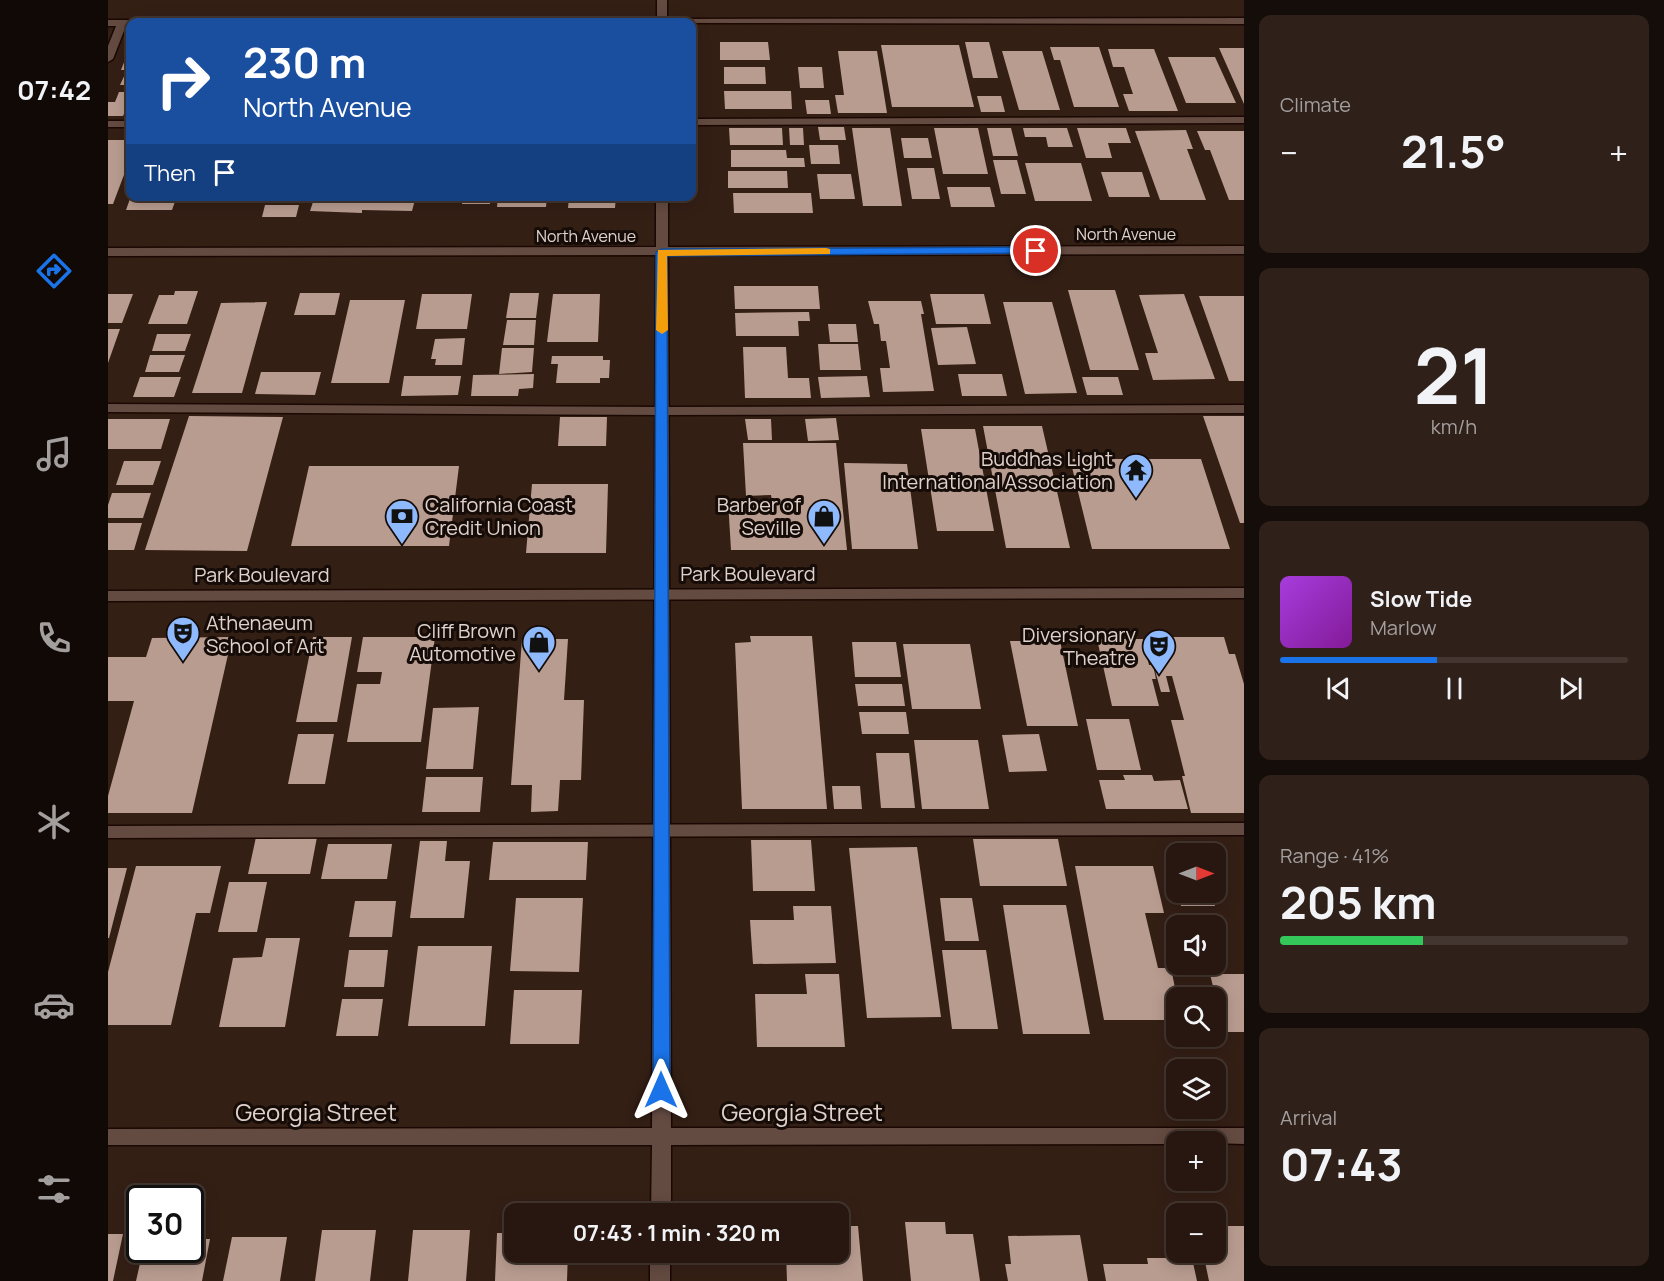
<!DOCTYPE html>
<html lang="en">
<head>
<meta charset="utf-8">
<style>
	:root { --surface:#271710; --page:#2f2019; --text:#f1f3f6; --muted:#a49f9f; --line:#433630; --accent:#1a73e8 }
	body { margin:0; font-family:Manrope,sans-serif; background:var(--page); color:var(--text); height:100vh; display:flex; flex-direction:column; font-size:22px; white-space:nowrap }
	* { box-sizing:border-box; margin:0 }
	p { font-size:20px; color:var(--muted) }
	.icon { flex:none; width:33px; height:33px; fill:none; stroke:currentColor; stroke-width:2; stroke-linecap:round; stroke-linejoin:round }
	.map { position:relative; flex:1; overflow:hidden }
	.details { display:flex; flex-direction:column; gap:15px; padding:15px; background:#150d09; width:420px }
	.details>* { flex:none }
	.hud { position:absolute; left:18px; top:18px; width:570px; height:183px; border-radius:12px; box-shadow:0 3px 15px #0003,0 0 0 2px var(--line); background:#1a4fa0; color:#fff; overflow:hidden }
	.needle { width:39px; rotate:90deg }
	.fabs { position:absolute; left:1058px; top:843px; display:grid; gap:12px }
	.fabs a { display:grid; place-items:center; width:60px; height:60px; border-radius:12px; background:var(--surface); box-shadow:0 3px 15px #0003,0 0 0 2px var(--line); font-size:30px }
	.speed { position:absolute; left:18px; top:1185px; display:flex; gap:12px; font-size:30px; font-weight:700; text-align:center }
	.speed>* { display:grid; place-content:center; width:78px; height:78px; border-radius:50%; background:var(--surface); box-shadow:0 3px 15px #0003,0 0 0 2px var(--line); line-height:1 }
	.speed .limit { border:3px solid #111; border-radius:9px; background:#fff; color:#111 }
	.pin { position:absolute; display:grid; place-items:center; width:51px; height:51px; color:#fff; margin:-26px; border:3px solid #fff; border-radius:50%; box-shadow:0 2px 6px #0007 }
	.me { position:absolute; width:66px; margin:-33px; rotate:0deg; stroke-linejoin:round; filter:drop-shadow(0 0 4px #0008) }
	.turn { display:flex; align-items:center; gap:21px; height:126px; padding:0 18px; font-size:27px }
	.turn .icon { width:78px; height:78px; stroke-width:2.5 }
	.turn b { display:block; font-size:42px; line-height:51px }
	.then { display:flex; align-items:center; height:57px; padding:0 18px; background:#0003; gap:12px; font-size:22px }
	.big { font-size:45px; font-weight:700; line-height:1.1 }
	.details .tile { flex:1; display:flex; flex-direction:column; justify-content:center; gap:9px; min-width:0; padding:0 21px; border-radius:12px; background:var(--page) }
	.details .dial { align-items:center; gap:0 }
	.dial b { font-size:78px; line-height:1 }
	.song { display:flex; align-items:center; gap:18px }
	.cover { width:72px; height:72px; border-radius:9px; background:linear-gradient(135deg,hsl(280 70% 55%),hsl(290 70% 35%)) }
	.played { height:6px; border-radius:3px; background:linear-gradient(90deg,var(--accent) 45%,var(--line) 45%) }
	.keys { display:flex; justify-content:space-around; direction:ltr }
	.heat { display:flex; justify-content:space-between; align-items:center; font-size:33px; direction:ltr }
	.charge { height:9px; border-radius:4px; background:linear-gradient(90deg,#34c759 41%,var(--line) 0) }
	.trip { position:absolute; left:396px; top:1203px; width:345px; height:60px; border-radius:12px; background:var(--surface); box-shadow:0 3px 15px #0003,0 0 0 2px var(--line); font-weight:700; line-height:60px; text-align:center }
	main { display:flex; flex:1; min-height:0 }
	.menu { display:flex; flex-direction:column; width:108px; justify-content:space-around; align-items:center; background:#100906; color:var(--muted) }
	.menu .icon { width:42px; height:42px }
	.menu .current { color:var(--accent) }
	.menu b { font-size:27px; color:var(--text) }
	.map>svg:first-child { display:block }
</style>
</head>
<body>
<main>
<nav class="menu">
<b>07:42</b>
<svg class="icon current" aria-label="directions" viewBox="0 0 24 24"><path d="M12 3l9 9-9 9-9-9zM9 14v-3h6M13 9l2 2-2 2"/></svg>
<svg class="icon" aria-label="music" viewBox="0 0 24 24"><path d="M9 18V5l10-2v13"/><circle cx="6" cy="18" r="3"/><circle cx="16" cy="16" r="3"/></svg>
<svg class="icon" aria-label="phone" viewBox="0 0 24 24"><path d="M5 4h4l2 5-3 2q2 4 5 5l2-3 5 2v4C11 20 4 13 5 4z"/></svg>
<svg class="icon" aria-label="climate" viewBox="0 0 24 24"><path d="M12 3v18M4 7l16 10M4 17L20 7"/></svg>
<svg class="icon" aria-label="car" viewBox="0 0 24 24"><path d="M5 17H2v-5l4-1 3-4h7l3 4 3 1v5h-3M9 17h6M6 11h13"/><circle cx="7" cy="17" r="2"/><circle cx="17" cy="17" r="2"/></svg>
<svg class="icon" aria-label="filters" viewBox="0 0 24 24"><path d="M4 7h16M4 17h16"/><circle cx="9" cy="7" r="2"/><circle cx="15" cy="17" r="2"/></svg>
</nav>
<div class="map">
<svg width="1136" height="1281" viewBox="0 0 1136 1281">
	<rect width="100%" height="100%" fill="#341f15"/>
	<path fill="#b99c90" d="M612,42H660L662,60H612Z
		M857,42H881L890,78H865Z
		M773,45H851L866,107H784Z
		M22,47V70H13Z
		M942,47H991L1011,107H966L952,60H946Z
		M1111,48H1136V104Z
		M1000,49H1046L1070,111H1021L1015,94H1025L1016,67H1005Z
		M730,51H769L779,113H730L727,95H736Z
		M894,51H934L952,110H911Z
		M1060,57H1107L1128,103H1078Z
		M616,67H657L658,84H616Z
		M690,67H714L716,88H692Z
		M18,72H22V85H12Z
		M616,91H683L684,109H617Z
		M11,92H22V105H20L15,116H0V102H7Z
		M869,96H893L897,112H873Z
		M697,100H721L723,114H699Z
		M710,127H736L738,140H712Z
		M621,128H674L675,145H622Z
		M681,128H695L696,145H682Z
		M744,128H782L794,206H755Z
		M826,128H870L880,174H835Z
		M879,128H903L910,156H885Z
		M915,128H959L965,147H940L938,137H917Z
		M969,128H1018L1023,143H1000L1004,158H978Z
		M1078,130L1085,149H1079L1098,200H1052L1027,131Z
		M1089,131H1136V200H1121L1102,150H1097Z
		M793,138H820L824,158H796Z
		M0,140H22V159L5,204H0Z
		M701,145H730L732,164H703Z
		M623,150H678L679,158H696L697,167H623Z
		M885,160H909L918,194H893Z
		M917,163H973L984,201H927Z
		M799,168H826L832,199H804Z
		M620,171H679L680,188H620Z
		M993,172H1034L1042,197H1001Z
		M709,174H743L747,199H712Z
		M839,187H882L887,207H843Z
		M625,193H703L705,213H626Z
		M23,196H69L64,210H18Z
		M79,196H128L127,200H78Z
		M161,196H192V200H160Z
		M207,196H308L304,211L254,210V213L202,211Z
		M355,196H383L382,204H354Z
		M390,196H439L438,207H389Z
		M461,196H508L507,208H460Z
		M157,205H191L188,217H154Z
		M626,286H710L712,309H627Z
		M960,290H1007L1031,370H982Z
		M67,291H90L79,324H40L51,295H66Z
		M192,293H232L227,315H186Z
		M402,293H431L428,318H398Z
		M0,294H25L14,323H0Z
		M314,294H364L359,329H308Z
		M445,294H492L490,342H439Z
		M822,294H876L883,324H828Z
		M1076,294L1107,379L1045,380L1037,353H1050L1031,295Z
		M1091,296H1136V381H1121Z
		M242,300H297L281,383H223Z
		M760,301H813L816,314H813L826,391L775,392L772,368H782L778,341H773L771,324H766Z
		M159,302L134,393H84L113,303Z
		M895,302H944L969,393L917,394Z
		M698,312H701L702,321H690L691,336H628L627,313Z
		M399,320H428L426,345H395Z
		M720,324H748L750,342H722Z
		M859,327L868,364L830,365L823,328Z
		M0,329H12L0,363Z
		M49,334H83L77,351H44Z
		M357,338L354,365H327L328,359H323L327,339Z
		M710,344H750L753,370H712Z
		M635,347H678L680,378H701L703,398H637Z
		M394,348H426L424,372L391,374Z
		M42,355H77L71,372H37Z
		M444,356H495V360H502L501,378H492V383H448L450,364H443Z
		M153,372H213L207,395L147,394Z
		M426,374L425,388L411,389L410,396H363L365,375Z
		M850,374H894L899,396H854Z
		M296,376H353L350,395L293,396Z
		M759,376L762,397L713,398L710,377Z
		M32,377H73L66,397H25Z
		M974,377H1010L1015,395H979Z
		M81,416L175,417L139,551L37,550Z
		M1095,416H1136V523H1132Z
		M452,417H499L498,446H450Z
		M728,418L731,440L700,441L697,419Z
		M0,419H62L53,449H0Z
		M637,419H663L664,440H640Z
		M875,426H934L962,548H898Z
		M813,429H867L886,531H829Z
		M635,443H728L739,550H623L620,500L664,501L663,495L638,496Z
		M962,459H1093L1122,549H984Z
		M16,461H53L45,485H8Z
		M736,463L799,464L810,549H744Z
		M201,466H351L341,546H183Z
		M424,484H500L498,553H418Z
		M4,493H43L35,518H0V505Z
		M0,523H34L26,550H0Z
		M642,636H704L719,809H634L627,643L643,642Z
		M124,637L84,813H0V796L26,701H0V657H38L44,638Z
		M205,637H244L229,722H188Z
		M255,637H327L313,742H239L249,684H272L274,672H249Z
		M1038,637H1116L1121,654H1127L1136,684V813H1083L1074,776H1077L1063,720H1076L1064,676H1058L1062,692H1053Z
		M414,639H460L456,700H476L473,780H452L450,811L423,812L424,785H403Z
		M989,639H1035L1041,665H1045L1048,679H1044L1051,706H1004Z
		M902,641H952L970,726H919Z
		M744,642H788L793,677H747Z
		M795,644H862L873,709H804Z
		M747,684H794L797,706H750Z
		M371,707L365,769H318L325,708Z
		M751,712H798L801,734H754Z
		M978,719H1021L1033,770H989Z
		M190,734H226L217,784H180Z
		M931,734L939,771L901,772L894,735Z
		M806,740H870L881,809H814Z
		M768,753H801L807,808H773Z
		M1015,775H1044L1046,781L1072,780L1080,809H998L991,780H1017Z
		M318,777H375L372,812H314Z
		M724,786H752L754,809H726Z
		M148,837H209L202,874H140Z
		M865,839H950L959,886H872Z
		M643,840H703L707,891H645Z
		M312,841H339L337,861H362L356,918H302Z
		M385,842H480L478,880H381Z
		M220,844H284L279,879H213Z
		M809,847L833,1017L759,1018L741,848Z
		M1061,856H1068V882H1067Z
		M28,866H113L102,913H88L63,1025H0V972Z
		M967,866H1045L1056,913H1037L1050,968H1063L1069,998L1068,1020H996Z
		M0,868H19L1,938H0Z
		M121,882H159L149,932H110Z
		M1070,892H1104L1107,906H1073Z
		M408,898H475L471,972L402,971Z
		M832,898H864L871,941H837Z
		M247,901H288L284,937H241Z
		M895,905H958L982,1034H915Z
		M685,906H723L728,963L645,964L642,920H686Z
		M158,938H192L177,1027H111L125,958L154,957Z
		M310,946H384L377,1026H300Z
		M241,950H280L276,987H236Z
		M834,950H878L890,1029H844Z
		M697,974H731L737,1047H649L647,994H699Z
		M1102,974H1136V1032H1116Z
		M406,990H474L471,1044H402Z
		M234,999H275L270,1036H228Z
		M797,1222H837L838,1234H865L872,1281H803Z
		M730,1226H750L755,1281H679L678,1252H730Z
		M1107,1226H1136V1281H1101L1095,1252H1107Z
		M214,1230H268L262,1281H207Z
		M305,1230H362L358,1281H300Z
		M389,1233H406V1252H460L459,1281H387Z
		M0,1234H15L5,1281H0Z
		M972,1235L980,1281H900L897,1264H903L900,1236Z
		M124,1237H179L172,1281H115Z
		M82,1239H102L94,1281H28L35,1250H82Z
		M1039,1258H1084L1089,1281H998L995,1264H1040Z"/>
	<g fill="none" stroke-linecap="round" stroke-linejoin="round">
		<defs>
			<path id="service" d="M10,21L19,23L5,59L0,62V46Z
				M1136,117V123L584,125V119Z
				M0,121H22V127H0Z
				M0,404L555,407L1136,405V413L555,415L0,412Z
				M1136,823V835L0,838V826Z"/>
			<path id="minor" d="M549,0H559V19L1136,18V24L56,22L61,19H549Z
				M0,20H22L27,22H22V26H0Z
				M548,196H560V247L1136,246V254L560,255L563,1128H1136V1144L1068,1142V1144L563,1145V1214H543L544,1145H0V1129L544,1128L548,255L0,256V248L548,247Z
				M542,1252H562V1281H542Z"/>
			<path id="secondary" d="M1136,588V598L0,601V591Z"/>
		</defs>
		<use href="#service" stroke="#1b0802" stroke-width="3"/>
		<use href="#minor" stroke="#1b0802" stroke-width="3"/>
		<use href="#secondary" stroke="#1b0802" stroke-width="3"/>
		<use href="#service" fill="#644b41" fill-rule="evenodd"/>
		<use href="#minor" fill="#644b41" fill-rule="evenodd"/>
		<use href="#secondary" fill="#644b41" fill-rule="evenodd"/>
	</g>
	<path fill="#1a73e8" stroke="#114b97" stroke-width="1.5" d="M928,247L932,248V253L559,256L562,1090L559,1095L553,1097L547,1095L545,1090L548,252L554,249Z"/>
	<path fill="#f59e0b" d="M718,248L722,249V254L559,256L560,330L554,334L548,330L550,250Z"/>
	<defs>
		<symbol id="temple-pin" viewBox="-11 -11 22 30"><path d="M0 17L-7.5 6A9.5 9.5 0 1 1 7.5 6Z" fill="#8eb9fc" stroke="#150b07"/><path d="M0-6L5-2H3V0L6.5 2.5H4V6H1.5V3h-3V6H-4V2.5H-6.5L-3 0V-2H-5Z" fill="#111"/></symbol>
		<symbol id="bank-pin" viewBox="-11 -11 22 30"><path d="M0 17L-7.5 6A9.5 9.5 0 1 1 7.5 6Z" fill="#8eb9fc" stroke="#150b07"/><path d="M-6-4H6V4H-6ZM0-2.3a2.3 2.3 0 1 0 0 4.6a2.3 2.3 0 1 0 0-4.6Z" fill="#111"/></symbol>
		<symbol id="shop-pin" viewBox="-11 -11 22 30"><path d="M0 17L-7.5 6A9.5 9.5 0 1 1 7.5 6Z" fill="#8eb9fc" stroke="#150b07"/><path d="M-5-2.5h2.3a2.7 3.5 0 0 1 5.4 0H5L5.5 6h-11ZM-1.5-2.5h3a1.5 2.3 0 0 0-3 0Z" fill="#111"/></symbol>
		<symbol id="theatre-pin" viewBox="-11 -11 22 30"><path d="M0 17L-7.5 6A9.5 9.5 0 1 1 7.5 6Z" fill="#8eb9fc" stroke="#150b07"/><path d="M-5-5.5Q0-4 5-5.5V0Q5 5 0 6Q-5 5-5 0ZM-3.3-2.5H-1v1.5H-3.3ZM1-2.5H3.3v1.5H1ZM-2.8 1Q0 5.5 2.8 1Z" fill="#111"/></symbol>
	</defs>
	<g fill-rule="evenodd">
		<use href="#temple-pin" x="1009" y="451" width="38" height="52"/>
		<use href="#bank-pin" x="275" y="497" width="38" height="52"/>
		<use href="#shop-pin" x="697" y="497" width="38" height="52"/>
		<use href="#theatre-pin" x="56" y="614" width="38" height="52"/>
		<use href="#shop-pin" x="412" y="623" width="38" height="52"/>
		<use href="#theatre-pin" x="1032" y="627" width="38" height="52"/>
	</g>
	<g text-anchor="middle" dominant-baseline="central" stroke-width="6" stroke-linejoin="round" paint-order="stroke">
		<g font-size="16" fill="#e0d1cb" stroke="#150b07">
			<text x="1018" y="234">North Avenue</text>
			<text x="478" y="236">North Avenue</text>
		</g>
		<g font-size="20" fill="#e0d1cb" stroke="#150b07" text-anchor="end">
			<text x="1005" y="458">Buddhas Light<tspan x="1005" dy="23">International Association</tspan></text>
			<text x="317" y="504" text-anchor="start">California Coast<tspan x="317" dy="23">Credit Union</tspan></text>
			<text x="693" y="504">Barber of<tspan x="693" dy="23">Seville</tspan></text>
			<text x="98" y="622" text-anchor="start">Athenaeum<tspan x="98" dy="23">School of Art</tspan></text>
			<text x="408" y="630">Cliff Brown<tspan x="408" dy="23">Automotive</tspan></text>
			<text x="1028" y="634">Diversionary<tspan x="1028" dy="23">Theatre</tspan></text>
		</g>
		<g font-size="20" fill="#e0d1cb" stroke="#150b07">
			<text x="640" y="573">Park Boulevard</text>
			<text x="154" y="574">Park Boulevard</text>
		</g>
		<g font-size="24" fill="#e0d1cb" stroke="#150b07">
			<text x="208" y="1111">Georgia Street</text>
			<text x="694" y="1111">Georgia Street</text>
		</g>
	</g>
</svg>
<div class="fabs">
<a><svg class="needle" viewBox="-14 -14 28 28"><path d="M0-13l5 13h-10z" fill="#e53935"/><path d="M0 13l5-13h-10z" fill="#a49f9f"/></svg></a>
<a><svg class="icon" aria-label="sound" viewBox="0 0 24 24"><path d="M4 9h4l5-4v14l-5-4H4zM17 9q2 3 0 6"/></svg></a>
<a><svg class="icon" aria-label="search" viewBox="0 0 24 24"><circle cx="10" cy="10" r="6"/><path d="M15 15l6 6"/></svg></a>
<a><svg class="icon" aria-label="layers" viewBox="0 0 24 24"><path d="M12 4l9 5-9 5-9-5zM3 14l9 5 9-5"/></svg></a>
<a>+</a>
<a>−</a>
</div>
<div class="speed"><div class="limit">30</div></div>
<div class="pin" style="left:928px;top:251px;background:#d93025"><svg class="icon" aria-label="arrive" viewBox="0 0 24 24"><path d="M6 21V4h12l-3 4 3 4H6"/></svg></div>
<svg class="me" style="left:553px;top:1090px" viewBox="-20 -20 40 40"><path d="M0-17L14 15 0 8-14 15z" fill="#1a73e8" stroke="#fff" stroke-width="4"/></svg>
<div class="trip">07:43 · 1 min · 320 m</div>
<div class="hud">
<div class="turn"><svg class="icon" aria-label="right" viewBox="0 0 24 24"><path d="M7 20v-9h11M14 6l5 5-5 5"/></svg><div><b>230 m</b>North Avenue</div></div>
<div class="then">Then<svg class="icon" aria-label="arrive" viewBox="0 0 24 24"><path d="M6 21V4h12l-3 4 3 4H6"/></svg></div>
</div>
</div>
<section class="details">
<div class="tile"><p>Climate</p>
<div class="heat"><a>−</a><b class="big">21.5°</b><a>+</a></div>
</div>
<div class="tile dial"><b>21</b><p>km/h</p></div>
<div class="tile">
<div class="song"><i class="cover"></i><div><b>Slow Tide</b><p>Marlow</p></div></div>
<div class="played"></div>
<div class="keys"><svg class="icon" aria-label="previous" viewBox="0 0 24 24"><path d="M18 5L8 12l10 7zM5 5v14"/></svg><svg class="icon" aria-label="pause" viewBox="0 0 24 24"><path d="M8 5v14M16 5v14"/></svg><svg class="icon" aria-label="next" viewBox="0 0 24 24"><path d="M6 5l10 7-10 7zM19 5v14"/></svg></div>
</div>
<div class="tile"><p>Range · 41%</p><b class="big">205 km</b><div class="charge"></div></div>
<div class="tile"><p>Arrival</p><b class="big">07:43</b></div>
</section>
</main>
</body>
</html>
